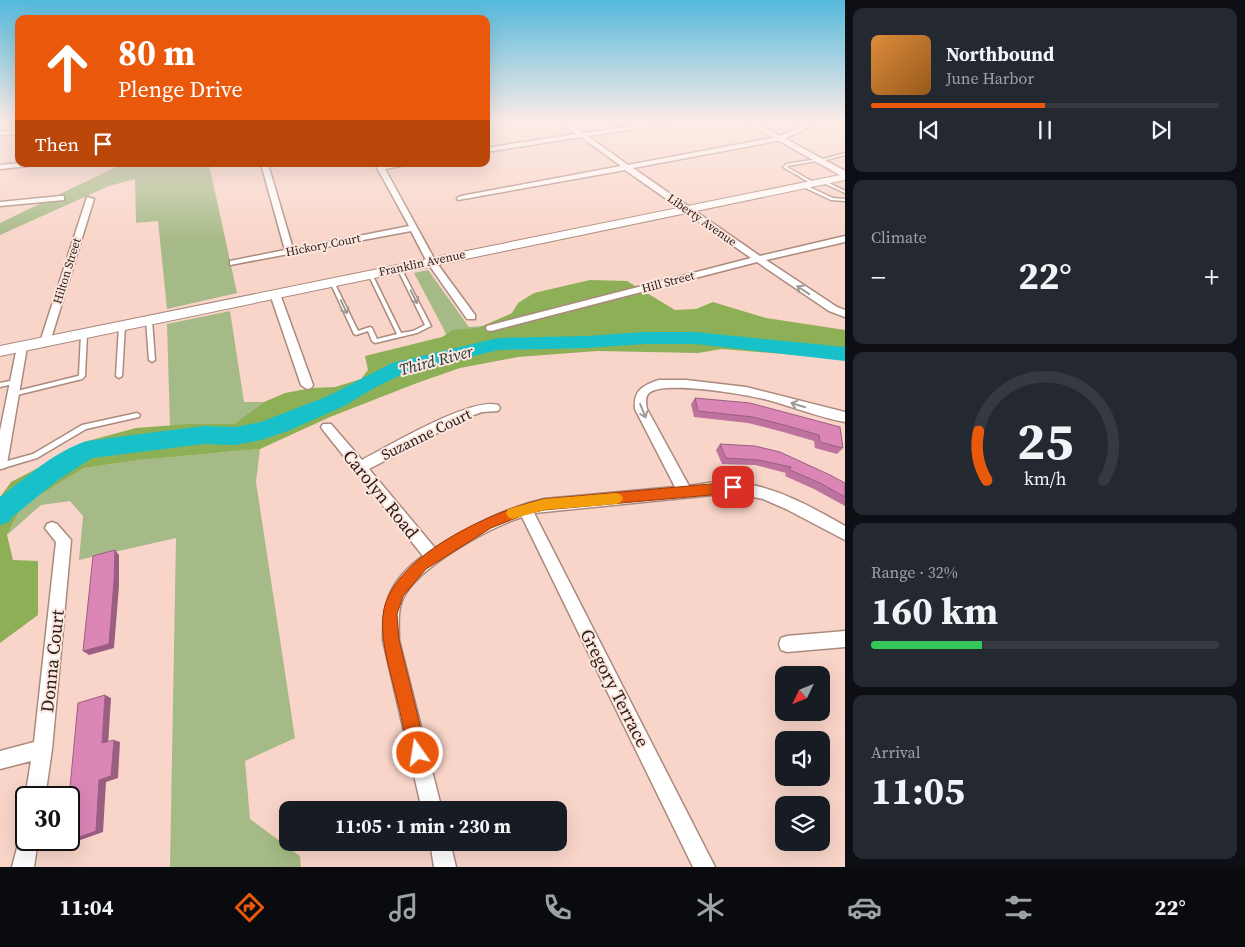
<!DOCTYPE html>
<html lang="en">
<head>
<meta charset="utf-8">
<style>
	:root { --surface:#171b24; --page:#242831; --text:#f1f3f6; --muted:#9ea1a6; --line:#363941; --accent:#ea580c }
	body { margin:0; font-family:"Source Serif 4",serif; background:var(--page); color:var(--text); height:100vh; display:flex; flex-direction:column; font-size:19px; white-space:nowrap }
	* { box-sizing:border-box; margin:0 }
	p { font-size:16px; color:var(--muted) }
	.icon { flex:none; width:28px; height:28px; fill:none; stroke:currentColor; stroke-width:2; stroke-linecap:round; stroke-linejoin:round }
	.map { position:relative; flex:1; overflow:hidden }
	.drawer { display:flex; flex-direction:column; gap:8px; padding:8px; background:#0d0f14; width:400px }
	.drawer>* { flex:none }
	.banner { position:absolute; left:15px; top:15px; width:475px; height:152px; border-radius:10px; box-shadow:0 5px 20px #0002; background:#ea580c; color:#fff; overflow:hidden }
	.needle { width:32px; rotate:227deg }
	.buttons { position:absolute; left:775px; top:666px; display:grid; gap:10px }
	.buttons a { display:grid; place-items:center; width:55px; height:55px; border-radius:10px; background:var(--surface); box-shadow:0 5px 20px #0002; font-size:25px }
	.speed { position:absolute; left:15px; top:786px; display:flex; gap:10px; font-size:25px; font-weight:700; text-align:center }
	.speed>* { display:grid; place-content:center; width:65px; height:65px; border-radius:50%; background:var(--surface); box-shadow:0 5px 20px #0002; line-height:1 }
	.speed .limit { border:2px solid #111; border-radius:8px; background:#fff; color:#111 }
	.pin { position:absolute; display:grid; place-items:center; width:42px; height:42px; color:#fff; margin:-21px; border-radius:10px; box-shadow:0 2px 8px #0006 }
	.me { position:absolute; width:55px; margin:-28px; rotate:347deg; stroke-linejoin:round; filter:drop-shadow(0 0 4px #0008) }
	.turn { display:flex; align-items:center; gap:18px; height:105px; padding:0 20px; font-size:22px }
	.turn .icon { width:65px; height:65px; stroke-width:2.5 }
	.turn b { display:block; font-size:35px; line-height:42px }
	.then { display:flex; align-items:center; height:48px; padding:0 20px; background:#0003; gap:10px; font-size:19px }
	.big { font-size:38px; font-weight:700; line-height:1.1 }
	.drawer .tile { flex:1; display:flex; flex-direction:column; justify-content:center; gap:8px; min-width:0; padding:0 18px; border-radius:10px; background:var(--page) }
	.drawer .dial { align-items:center; gap:0 }
	.dial svg { height:130px; overflow:visible; fill:none; stroke:var(--line); stroke-width:7; stroke-linecap:round; text-anchor:middle }
	.dial text { fill:var(--text); stroke:none }
	.song { display:flex; align-items:center; gap:15px }
	.cover { width:60px; height:60px; border-radius:8px; background:linear-gradient(135deg,hsl(30 70% 55%),hsl(30 70% 35%)) }
	.played { height:5px; border-radius:2px; background:linear-gradient(90deg,var(--accent) 50%,var(--line) 50%) }
	.keys { display:flex; justify-content:space-around; direction:ltr }
	.heat { display:flex; justify-content:space-between; align-items:center; font-size:28px; direction:ltr }
	.charge { height:8px; border-radius:4px; background:linear-gradient(90deg,#34c759 32%,var(--line) 0) }
	.trip { position:absolute; left:279px; top:801px; width:288px; height:50px; border-radius:10px; background:var(--surface); box-shadow:0 5px 20px #0002; font-weight:700; line-height:50px; text-align:center }
	.tabs { display:flex; height:80px; justify-content:space-around; align-items:center; background:#090b0e; color:var(--muted) }
	.tabs .icon { width:35px; height:35px }
	.tabs .selected { color:var(--accent) }
	.tabs b { font-size:22px; color:var(--text) }
	main { display:flex; flex:1; min-height:0 }
	.map>svg:first-child { display:block }
</style>
</head>
<body>
<main>
<div class="map">
<svg width="845" height="867" viewBox="0 0 845 867">
	<rect width="100%" height="100%" fill="#f9d5c9"/>
	<path fill="#a5ba86" d="M122,164H209L237,293L167,309L158,221L136,223L135,179L109,186L0,235V223Z
		M428,270L469,327L482,326L486,336L452,345L414,273Z
		M230,311L244,402H264L234,424L170,426L167,324Z
		M260,449L256,482L295,738L245,761L250,819L300,856L301,867H170L176,538L79,560L83,516L70,501L41,505L7,535L22,506L84,468L140,460Z"/>
	<path fill="#8daf56" d="M590,280L627,281L675,310L696,309L713,302L766,318L845,330V359L722,349L698,353L597,351L518,357L460,368L417,383L330,417L260,449L140,460L84,468L22,506L7,535L13,560L38,561V615L0,643V497L11,482L40,467L84,442L136,428L189,424H234L264,402L285,393L312,388L335,387L361,379L368,370L365,356L442,337L453,330L478,328L512,313L518,303L534,293Z"/>
	<g fill="none" stroke-linecap="round" stroke-linejoin="round">
		<path fill="#18c0c9" fill-rule="evenodd" d="M645,332H695L845,347V361L695,344H645L586,348L498,350L405,373L376,387L344,406L288,431L261,440L235,445L203,444L92,458L58,480L11,518L9,522L0,525V497C27,477 55,451 87,441L203,426L235,427L261,422L328,396L392,363L498,338L586,336Z"/>
		<defs>
			<path id="service" d="M845,153V155L819,162L817,161L787,166V167L813,182V184H812L783,167L786,164L818,159L820,160Z
				M821,180H823L845,191V193L821,182Z
				M801,184H803L833,198L845,199V201L831,200L801,186Z
				M397,267H401V268L431,326L417,333L375,343L372,341L368,331L356,335L354,334L330,282V281H334V282L358,331L370,327L372,328L377,339L397,334L368,274L370,273L372,274L401,333L413,331L425,325L397,268Z
				M149,318L152,320L155,360L152,362L149,360L146,320Z
				M122,324L125,326L122,376L119,378L116,376L119,326Z
				M84,332L87,334L85,376L82,379L13,396L11,395L10,394L11,393L13,392L78,376L79,375L81,334Z
				M15,380L18,382L17,383L0,387V383Z
				M137,413L140,415L139,417L86,429L37,458L0,469V463L33,454L82,425Z"/>
			<path id="minor" d="M559,121H565L583,133L665,121H677L674,123L588,136L628,165L778,137L815,121H822L782,140L633,168L760,256L845,236V242L766,260L837,307L845,310V317L829,311L757,262L491,331L487,330L486,328L487,326L751,258L625,170L458,200L457,198L461,196L621,166L581,137L486,152V148L576,134Z
				M19,130V134L0,135V131Z
				M19,163L33,164L29,166L0,169V165Z
				M261,164H268L293,249L409,226L375,164H404L401,166L385,169L436,262L475,315V319H467L427,262L411,231L230,265V261L285,250Z
				M61,196H64V200L0,206V202Z
				M87,197L94,199L50,342L45,346L41,344L40,342Z
				M275,291L280,294L313,385L311,388L307,389L301,385L270,294Z
				M22,343L27,347L7,464L5,468L0,469V431L17,347Z
				M659,380H686L746,387L845,412V422C818,417 794,407 768,400C749,395 660,379 648,394C645,398 646,404 647,409L689,486C703,484 720,480 735,482C774,486 812,507 845,526V540L786,509L763,499L733,493L534,513L715,867H693L522,517C488,528 419,566 403,598C397,611 399,627 399,640L442,810H422L383,640C383,601 390,580 423,556L323,430L321,427L323,424H331L362,460C389,446 471,397 498,405L500,408L498,411L482,412L468,417L369,469L435,548C470,527 504,508 544,499L675,487L635,409C633,391 643,385 659,380Z
				M52,522L57,524L71,540L52,749L45,798H26V801L25,798L31,761L0,769V751L34,742L56,542L45,528L47,524Z
				M845,631V647L787,652L781,650L779,644L781,638L787,636Z
				M26,830V840H38L34,867H12L21,833Z
				M430,842H450L456,867H434Z"/>
			<path id="tertiary" d="M744,121H753L845,171V178Z"/>
			<path id="secondary" d="M845,174V180L0,356V346Z"/>
		</defs>
		<use href="#service" stroke="#ab8a7e" stroke-width="3"/>
		<use href="#minor" stroke="#ab8a7e" stroke-width="3"/>
		<use href="#tertiary" stroke="#ab8a7e" stroke-width="3"/>
		<use href="#secondary" stroke="#ab8a7e" stroke-width="2"/>
		<use href="#service" fill="#fff" fill-rule="evenodd"/>
		<use href="#minor" fill="#fff" fill-rule="evenodd"/>
		<use href="#tertiary" fill="#fff" fill-rule="evenodd"/>
		<use href="#secondary" fill="#fff" fill-rule="evenodd"/>
	</g>
	<path fill="#bd739e" d="M695,398L840,427L843,448L837,454L815,448L814,441L783,432L748,423L694,417L691,404Z
		M720,444L845,483V506L814,489L785,476L786,473L755,465L722,464L716,450Z"/>
	<path fill="#9a5e81" d="M115,550L119,555V586L114,648L89,655L83,651Z
		M105,695L111,698L108,746L102,743Z
		M114,740L120,742L118,778L106,782L103,832L72,843L65,842L99,780Z"/>
	<path fill="#dc86b8" stroke="#9a5e81" d="M695,398L750,403L840,427L843,448L820,442L819,435L788,426L753,417L698,411Z
		M720,444L755,446L780,452L830,475L845,483V497L820,483L790,470L791,467L759,460L726,458Z
		M115,550L114,581L109,644L83,651L93,556Z
		M105,695L102,743L114,740L111,776L99,780L96,831L65,842V840H69V798L78,703Z"/>
	<defs><path id="oneway-shaft" d="M-6 0H5M1.5-3L5.5 0L1.5 3" fill="none" stroke-width="1.6" stroke-linecap="round" stroke-linejoin="round" transform="scale(1.25)"/></defs>
	<g stroke="#9f9997">
		<use href="#oneway-shaft" transform="translate(803 290) rotate(-146)"/>
		<use href="#oneway-shaft" transform="translate(414 297) rotate(63)"/>
		<use href="#oneway-shaft" transform="translate(344 307) rotate(65)"/>
		<use href="#oneway-shaft" transform="translate(798 405) rotate(-163)"/>
		<use href="#oneway-shaft" transform="translate(643 411) rotate(68)"/>
	</g>
	<linearGradient id="sky" x2="0" y2="1"><stop stop-color="#55b9dc"/><stop offset="0.5" stop-color="#fcece7"/><stop offset="1" stop-color="#fcece7" stop-opacity="0"/></linearGradient>
	<rect width="845" height="242" fill="url(#sky)"/>
	<path fill="#ea580c" stroke="#983908" d="M733,482L737,484L739,487L737,491L733,493L544,510L526,514L491,528L426,569L403,596L397,614L399,640L427,753L424,759L418,762L412,759C405,742 403,722 398,704C392,676 380,644 383,615C389,557 494,510 544,499Z"/>
	<path fill="#f59e0b" d="M617,493L621,495L623,498L621,502L617,504L544,510L512,519L508,517L506,513L508,509L512,508L544,499Z"/>
	<g text-anchor="middle" dominant-baseline="central" stroke-width="4" stroke-linejoin="round" paint-order="stroke">
		<g font-size="12" fill="#291c18" stroke="#fce6de">
			<text transform="translate(702 220) rotate(35)">Liberty Avenue</text>
			<text transform="translate(323 245) rotate(-11)">Hickory Court</text>
			<text transform="translate(422 263) rotate(-12)">Franklin Avenue</text>
			<text transform="translate(67 271) rotate(-73)">Hilton Street</text>
			<text transform="translate(668 282) rotate(-15)">Hill Street</text>
		</g>
		<g font-size="15" fill="#291c18" stroke="#fce6de">
			<text transform="translate(426 434) rotate(-26)">Suzanne Court</text>
		</g>
		<g font-size="16" font-style="italic" fill="#203839" stroke="#fce6de">
			<text transform="translate(436 360) rotate(-15)">Third River</text>
		</g>
		<g font-size="18" fill="#291c18" stroke="#fce6de">
			<text transform="translate(381 494) rotate(51)">Carolyn Road</text>
			<text transform="translate(52 661) rotate(-84)">Donna Court</text>
			<text transform="translate(615 688) rotate(63)">Gregory Terrace</text>
		</g>
	</g>
</svg>
<div class="buttons">
<a><svg class="needle" viewBox="-14 -14 28 28"><path d="M0-13l5 13h-10z" fill="#e53935"/><path d="M0 13l5-13h-10z" fill="#9ea1a6"/></svg></a>
<a><svg class="icon" aria-label="sound" viewBox="0 0 24 24"><path d="M4 9h4l5-4v14l-5-4H4zM17 9q2 3 0 6"/></svg></a>
<a><svg class="icon" aria-label="layers" viewBox="0 0 24 24"><path d="M12 4l9 5-9 5-9-5zM3 14l9 5 9-5"/></svg></a>
</div>
<div class="speed"><div class="limit">30</div></div>
<div class="pin" style="left:733px;top:487px;background:#d93025"><svg class="icon" aria-label="arrive" viewBox="0 0 24 24"><path d="M6 21V4h12l-3 4 3 4H6"/></svg></div>
<svg class="me" style="left:418px;top:753px" viewBox="-20 -20 40 40"><circle r="17" fill="#ea580c" stroke="#fff" stroke-width="3"/><path d="M0-11L8 9 0 5-8 9z" fill="#fff"/></svg>
<div class="trip">11:05 · 1 min · 230 m</div>
<div class="banner">
<div class="turn"><svg class="icon" aria-label="ahead" viewBox="0 0 24 24"><path d="M12 20V5M6 11l6-6 6 6"/></svg><div><b>80 m</b>Plenge Drive</div></div>
<div class="then">Then<svg class="icon" aria-label="arrive" viewBox="0 0 24 24"><path d="M6 21V4h12l-3 4 3 4H6"/></svg></div>
</div>
</div>
<section class="drawer">
<div class="tile">
<div class="song"><i class="cover"></i><div><b>Northbound</b><p>June Harbor</p></div></div>
<div class="played"></div>
<div class="keys"><svg class="icon" aria-label="previous" viewBox="0 0 24 24"><path d="M18 5L8 12l10 7zM5 5v14"/></svg><svg class="icon" aria-label="pause" viewBox="0 0 24 24"><path d="M8 5v14M16 5v14"/></svg><svg class="icon" aria-label="next" viewBox="0 0 24 24"><path d="M6 5l10 7-10 7zM19 5v14"/></svg></div>
</div>
<div class="tile"><p>Climate</p>
<div class="heat"><a>−</a><b class="big">22°</b><a>+</a></div>
</div>
<div class="tile dial"><svg viewBox="0 0 100 80">
<path d="M14 69A42 42 0 1 1 86 69"/>
<path d="M14 69A42 42 0 0 1 9 39" stroke="#ea580c"/>
<text x="50" y="56" font-size="32" font-weight="700">25</text>
<text x="50" y="72" font-size="11">km/h</text>
</svg></div>
<div class="tile"><p>Range · 32%</p><b class="big">160 km</b><div class="charge"></div></div>
<div class="tile"><p>Arrival</p><b class="big">11:05</b></div>
</section>
</main>
<nav class="tabs">
<b>11:04</b>
<svg class="icon selected" aria-label="directions" viewBox="0 0 24 24"><path d="M12 3l9 9-9 9-9-9zM9 14v-3h6M13 9l2 2-2 2"/></svg>
<svg class="icon" aria-label="music" viewBox="0 0 24 24"><path d="M9 18V5l10-2v13"/><circle cx="6" cy="18" r="3"/><circle cx="16" cy="16" r="3"/></svg>
<svg class="icon" aria-label="phone" viewBox="0 0 24 24"><path d="M5 4h4l2 5-3 2q2 4 5 5l2-3 5 2v4C11 20 4 13 5 4z"/></svg>
<svg class="icon" aria-label="climate" viewBox="0 0 24 24"><path d="M12 3v18M4 7l16 10M4 17L20 7"/></svg>
<svg class="icon" aria-label="car" viewBox="0 0 24 24"><path d="M5 17H2v-5l4-1 3-4h7l3 4 3 1v5h-3M9 17h6M6 11h13"/><circle cx="7" cy="17" r="2"/><circle cx="17" cy="17" r="2"/></svg>
<svg class="icon" aria-label="filters" viewBox="0 0 24 24"><path d="M4 7h16M4 17h16"/><circle cx="9" cy="7" r="2"/><circle cx="15" cy="17" r="2"/></svg>
<b>22°</b>
</nav>
</body>
</html>
